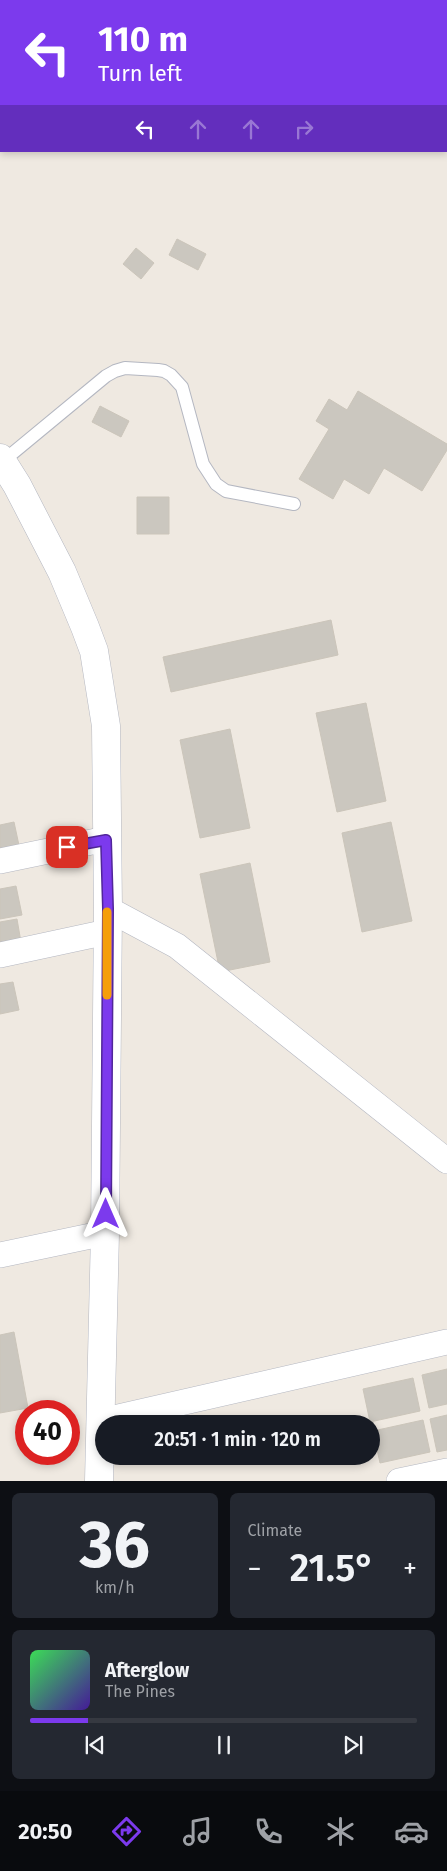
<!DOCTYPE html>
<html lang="en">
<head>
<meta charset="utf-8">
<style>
	:root { --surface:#171b24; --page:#242831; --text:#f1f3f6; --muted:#9ea1a6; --line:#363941; --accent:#7c3aed }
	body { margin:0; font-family:"Fira Sans",sans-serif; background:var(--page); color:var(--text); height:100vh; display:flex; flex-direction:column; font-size:19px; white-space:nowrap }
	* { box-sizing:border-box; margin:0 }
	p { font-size:16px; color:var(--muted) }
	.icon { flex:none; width:28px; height:28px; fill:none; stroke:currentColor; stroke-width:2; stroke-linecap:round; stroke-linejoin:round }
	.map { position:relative; height:1481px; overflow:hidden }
	.panel { display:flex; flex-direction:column; gap:12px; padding:12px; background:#0d0f14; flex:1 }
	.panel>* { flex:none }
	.guide { position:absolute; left:0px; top:0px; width:448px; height:152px; box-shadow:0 2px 8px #0003; background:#7c3aed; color:#fff; overflow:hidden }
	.speed { position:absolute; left:15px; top:1400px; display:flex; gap:10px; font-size:25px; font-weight:700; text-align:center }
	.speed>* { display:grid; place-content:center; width:65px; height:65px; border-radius:50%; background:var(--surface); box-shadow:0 2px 8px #0003; line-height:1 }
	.speed .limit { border:8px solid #d22; background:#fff; color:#111 }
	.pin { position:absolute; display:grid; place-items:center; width:42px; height:42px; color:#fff; margin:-21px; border-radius:10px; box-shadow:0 2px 8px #0006 }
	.me { position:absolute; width:55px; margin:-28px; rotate:0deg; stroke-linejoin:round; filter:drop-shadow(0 0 4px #0008) }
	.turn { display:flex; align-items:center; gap:18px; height:105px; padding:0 15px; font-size:22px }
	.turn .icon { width:65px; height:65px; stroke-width:2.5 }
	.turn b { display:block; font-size:35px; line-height:42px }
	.lanes { display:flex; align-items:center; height:48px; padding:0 15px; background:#0003; justify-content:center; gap:25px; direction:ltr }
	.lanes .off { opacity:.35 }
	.big { font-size:38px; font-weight:600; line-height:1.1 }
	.panel .tile { flex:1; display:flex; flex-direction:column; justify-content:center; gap:8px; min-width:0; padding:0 18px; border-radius:8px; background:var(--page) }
	.panel .dial { align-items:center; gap:0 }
	.dial b { font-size:65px; line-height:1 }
	.song { display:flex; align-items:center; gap:15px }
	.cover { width:60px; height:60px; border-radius:8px; background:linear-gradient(135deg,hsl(130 70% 55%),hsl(260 70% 35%)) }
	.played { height:5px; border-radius:2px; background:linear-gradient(90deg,var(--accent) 15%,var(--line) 15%) }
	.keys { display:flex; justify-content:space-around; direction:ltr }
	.heat { display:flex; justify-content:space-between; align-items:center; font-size:28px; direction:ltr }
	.panel .tiles { flex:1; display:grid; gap:12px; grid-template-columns:1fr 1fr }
	.tile:last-child { grid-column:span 2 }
	.trip { position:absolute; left:95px; top:1415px; width:285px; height:50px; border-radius:25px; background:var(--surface); box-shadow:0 2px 8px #0003; font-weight:600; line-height:50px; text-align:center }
	.tab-bar { display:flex; height:80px; justify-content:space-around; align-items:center; background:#090b0e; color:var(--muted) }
	.tab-bar .icon { width:35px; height:35px }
	.tab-bar .selected { color:var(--accent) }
	.tab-bar b { font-size:22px; color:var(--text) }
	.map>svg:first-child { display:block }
</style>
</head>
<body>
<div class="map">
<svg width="447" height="1481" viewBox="0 0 447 1481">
	<rect width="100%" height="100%" fill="#efe9e1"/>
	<path fill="#cbc7bf" stroke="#cbc5ba" d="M177,239L206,254L198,270L169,255Z
		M136,248L154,263L141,279L123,264Z
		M358,391L447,444V450L422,491L384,468L369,494L344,479L333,499L299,479L329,429L316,421L329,399L347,410Z
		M100,406L129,421L121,437L92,422Z
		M137,497H169V534H137Z
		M331,620L338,655L171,692L163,657Z
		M366,703L386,801L337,812L316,713Z
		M230,729L250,828L200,838L180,740Z
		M14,822L20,850L0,854V825Z
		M391,822L412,921L362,932L342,833Z
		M250,863L270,962L220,972L200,874Z
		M16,886L22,915L0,919V889Z
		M17,919L22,948L0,952V922Z
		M13,982L19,1010L0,1014V984Z
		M14,1332L28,1408L0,1413V1335Z
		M447,1369V1404L429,1408L422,1375Z
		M413,1378L420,1411L370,1422L363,1389Z
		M447,1415V1450L437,1452L430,1419Z
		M423,1420L430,1452L380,1463L373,1431Z"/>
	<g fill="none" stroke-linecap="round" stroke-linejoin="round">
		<defs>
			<path id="lane" d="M2,462L106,376L115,371L125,368L158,370L164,371L171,375L182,387L203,464L216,484L226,491L294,504"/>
			<path id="street" d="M0,861L106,839
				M108,909L177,946L447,1161
				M0,955L107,932
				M0,1255L105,1233
				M101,1421L447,1342
				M399,1481L447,1471"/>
			<path id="secondary" d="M0,458L17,485L62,572L85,627L94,651L106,726L108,909L105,1233L99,1481"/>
		</defs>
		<use href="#lane" stroke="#b4b7c1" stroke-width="14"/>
		<use href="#street" stroke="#b4b7c1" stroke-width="26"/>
		<use href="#secondary" stroke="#b4b7c1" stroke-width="29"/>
		<use href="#lane" stroke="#fff" stroke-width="12"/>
		<use href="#street" stroke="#fff" stroke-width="25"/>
		<use href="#secondary" stroke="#fff" stroke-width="28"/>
	</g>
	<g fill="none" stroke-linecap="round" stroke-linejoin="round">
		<defs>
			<path id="route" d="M67,847L106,840L108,909L106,1214"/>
		</defs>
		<use href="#route" stroke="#51269a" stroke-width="12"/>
		<use href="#route" stroke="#7c3aed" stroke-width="9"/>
		<path stroke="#f59e0b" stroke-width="9" d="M107,995V912"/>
	</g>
</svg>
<div class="speed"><div class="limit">40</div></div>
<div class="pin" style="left:67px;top:847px;background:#d93025"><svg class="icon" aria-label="arrive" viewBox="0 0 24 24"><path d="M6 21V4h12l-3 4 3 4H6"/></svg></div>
<svg class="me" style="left:106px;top:1214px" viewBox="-20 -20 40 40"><path d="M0-17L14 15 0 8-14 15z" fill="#7c3aed" stroke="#fff" stroke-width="4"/></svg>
<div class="trip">20:51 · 1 min · 120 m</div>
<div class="guide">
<div class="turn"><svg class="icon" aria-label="left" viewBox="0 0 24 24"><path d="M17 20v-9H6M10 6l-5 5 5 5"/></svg><div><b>110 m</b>Turn left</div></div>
<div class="lanes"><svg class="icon" aria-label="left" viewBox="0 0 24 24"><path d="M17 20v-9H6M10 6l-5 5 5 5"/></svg><svg class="icon off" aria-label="ahead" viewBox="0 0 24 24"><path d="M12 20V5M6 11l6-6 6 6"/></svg><svg class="icon off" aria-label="ahead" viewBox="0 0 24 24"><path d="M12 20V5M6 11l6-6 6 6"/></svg><svg class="icon off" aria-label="right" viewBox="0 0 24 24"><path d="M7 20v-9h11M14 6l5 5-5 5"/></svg></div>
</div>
</div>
<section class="panel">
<div class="tiles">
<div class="tile dial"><b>36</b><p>km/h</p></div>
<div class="tile"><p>Climate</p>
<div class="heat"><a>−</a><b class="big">21.5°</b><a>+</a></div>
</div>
<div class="tile">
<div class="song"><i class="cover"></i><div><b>Afterglow</b><p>The Pines</p></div></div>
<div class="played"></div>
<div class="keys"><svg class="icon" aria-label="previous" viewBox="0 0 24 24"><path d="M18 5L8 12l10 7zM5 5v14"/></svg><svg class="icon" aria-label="pause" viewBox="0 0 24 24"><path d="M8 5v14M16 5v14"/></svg><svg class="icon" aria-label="next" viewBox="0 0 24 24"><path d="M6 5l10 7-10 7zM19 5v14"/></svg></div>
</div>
</div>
</section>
<nav class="tab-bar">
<b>20:50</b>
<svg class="icon selected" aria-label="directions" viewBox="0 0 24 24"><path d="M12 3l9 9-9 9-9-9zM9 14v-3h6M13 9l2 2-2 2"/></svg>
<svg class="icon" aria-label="music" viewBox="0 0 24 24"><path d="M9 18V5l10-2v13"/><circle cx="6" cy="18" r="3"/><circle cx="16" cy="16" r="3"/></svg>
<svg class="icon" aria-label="phone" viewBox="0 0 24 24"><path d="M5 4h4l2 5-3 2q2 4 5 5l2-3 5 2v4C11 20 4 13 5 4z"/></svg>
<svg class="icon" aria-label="climate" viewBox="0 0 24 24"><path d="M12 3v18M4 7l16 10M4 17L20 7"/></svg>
<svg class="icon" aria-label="car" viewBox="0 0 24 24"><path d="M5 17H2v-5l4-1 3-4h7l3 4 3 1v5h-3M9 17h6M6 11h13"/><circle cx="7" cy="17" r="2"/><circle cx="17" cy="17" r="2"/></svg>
</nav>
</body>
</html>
